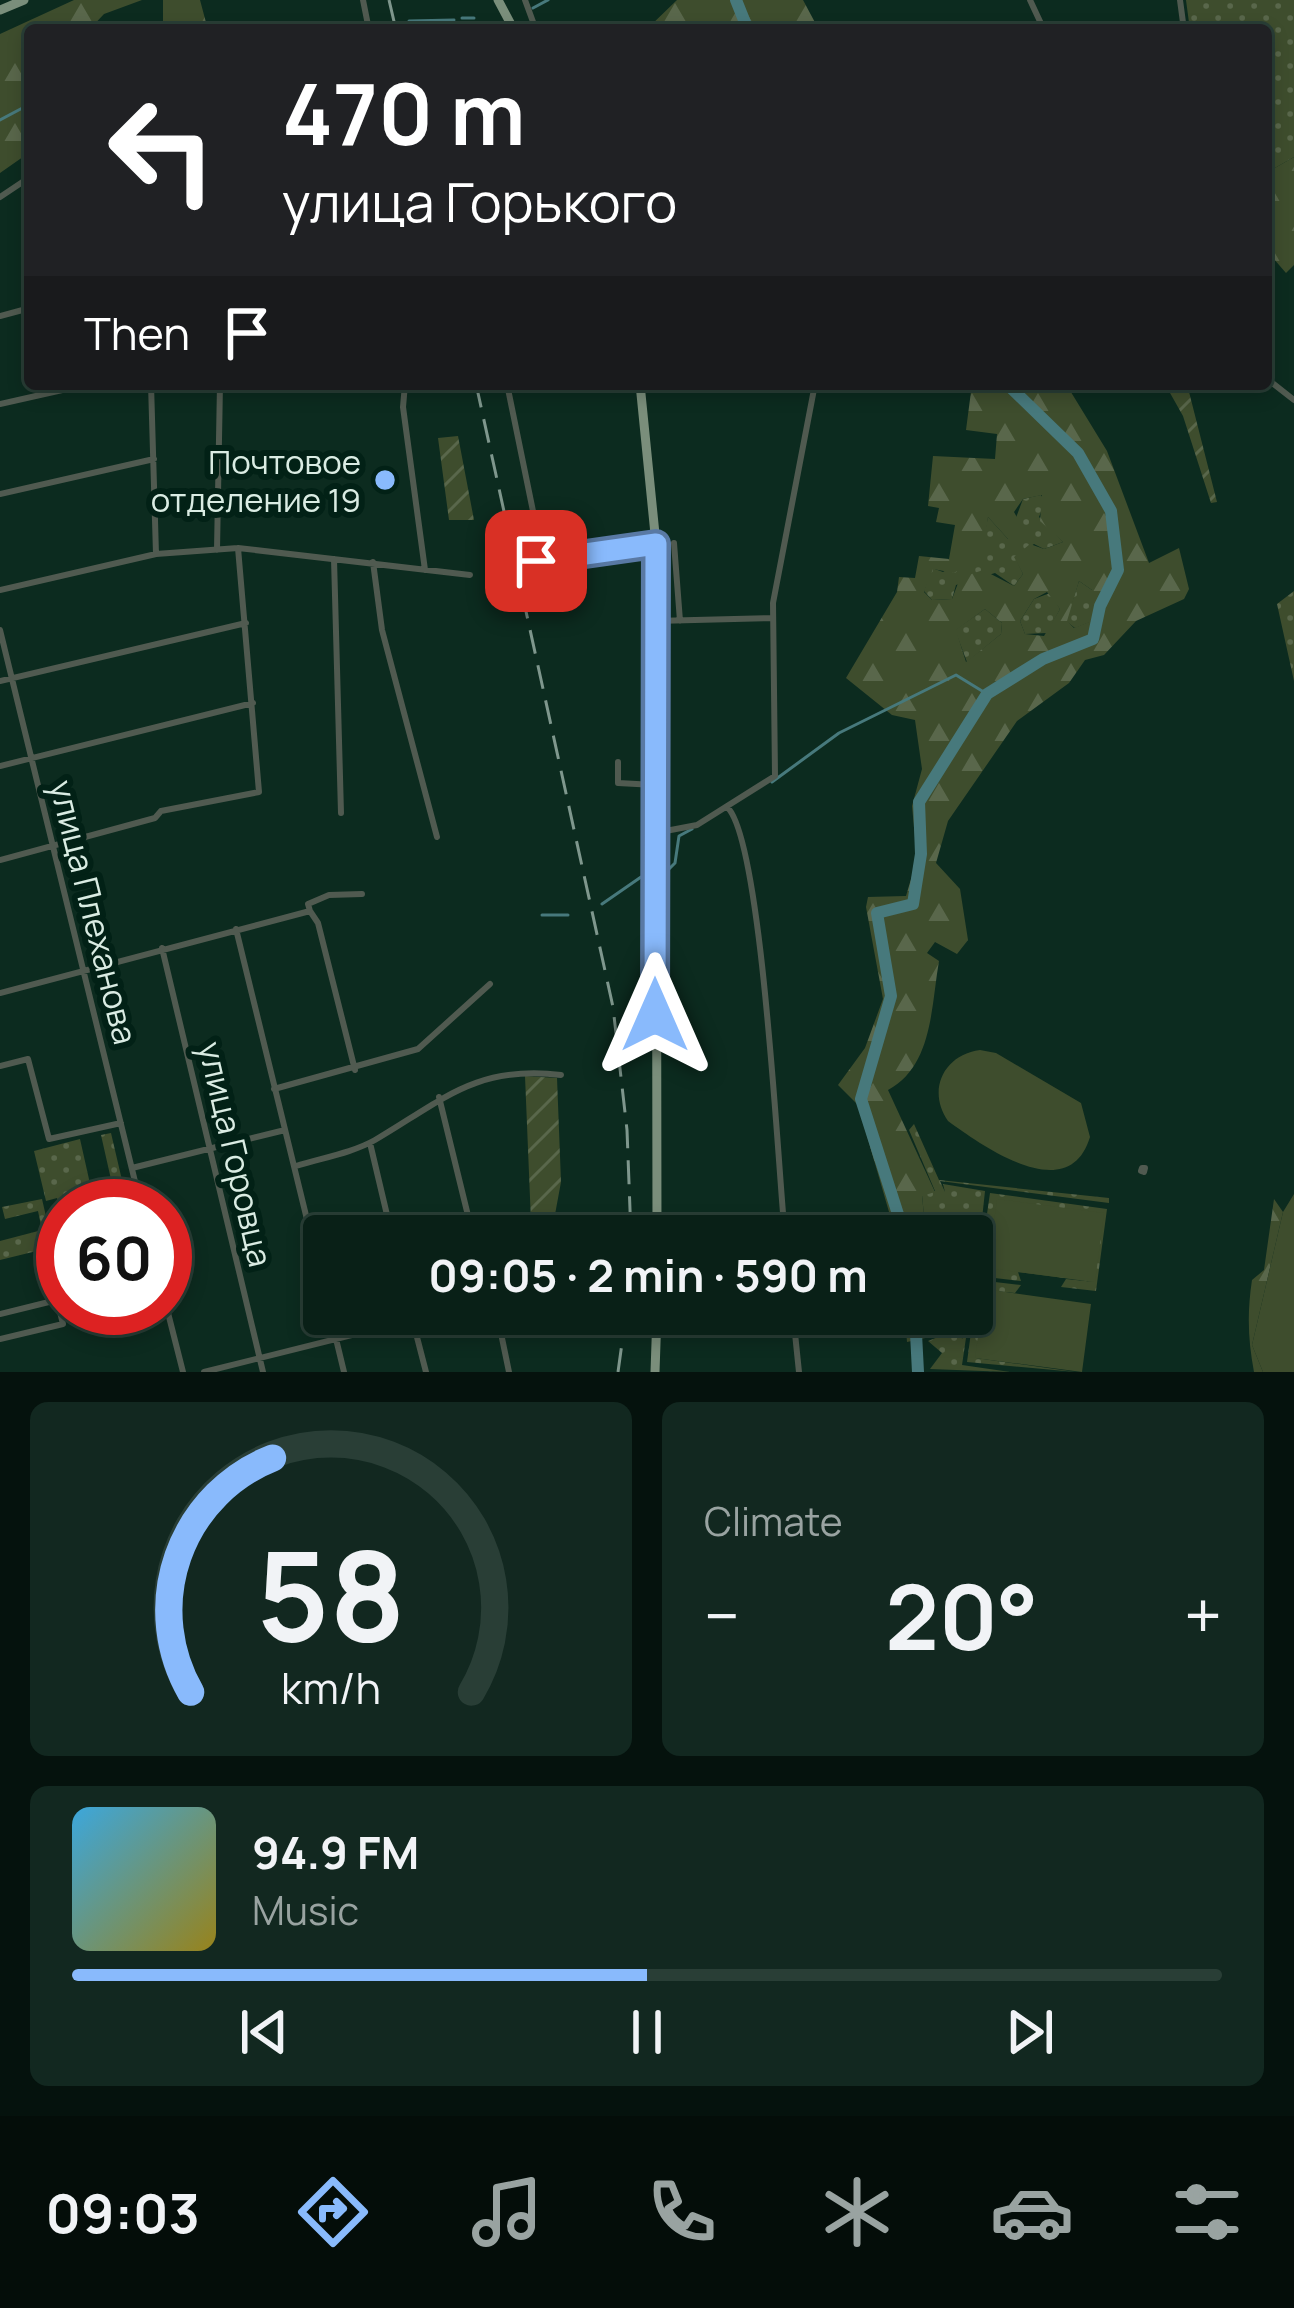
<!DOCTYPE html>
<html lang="en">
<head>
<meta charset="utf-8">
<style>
	:root { --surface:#092017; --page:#122820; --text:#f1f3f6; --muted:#99a3a1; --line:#293e36; --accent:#89bafc }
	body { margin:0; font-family:Manrope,sans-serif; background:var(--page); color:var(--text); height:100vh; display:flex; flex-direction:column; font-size:45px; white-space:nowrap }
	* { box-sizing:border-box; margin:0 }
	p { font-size:39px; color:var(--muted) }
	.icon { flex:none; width:66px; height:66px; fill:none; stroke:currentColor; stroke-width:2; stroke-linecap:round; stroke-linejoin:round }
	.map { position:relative; height:1372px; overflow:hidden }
	.drawer { display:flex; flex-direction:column; gap:30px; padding:30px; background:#05120d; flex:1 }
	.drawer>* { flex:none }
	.top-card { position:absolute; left:24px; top:24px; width:1248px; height:366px; border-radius:12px; box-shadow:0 6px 18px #0003,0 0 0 3px var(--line); background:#202124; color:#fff; overflow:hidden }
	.speed { position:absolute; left:36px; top:1179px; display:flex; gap:24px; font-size:60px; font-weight:700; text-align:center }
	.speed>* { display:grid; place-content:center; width:156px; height:156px; border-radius:50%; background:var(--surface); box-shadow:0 6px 18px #0003,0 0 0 3px var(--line); line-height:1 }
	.speed .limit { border:18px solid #d22; background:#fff; color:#111 }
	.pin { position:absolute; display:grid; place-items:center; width:102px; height:102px; color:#fff; margin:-51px; border-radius:24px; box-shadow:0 6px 18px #0006 }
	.me { position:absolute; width:132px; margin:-66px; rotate:0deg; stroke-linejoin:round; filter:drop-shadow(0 0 9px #0008) }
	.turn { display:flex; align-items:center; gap:42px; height:252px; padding:0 60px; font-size:54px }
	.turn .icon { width:156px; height:156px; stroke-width:2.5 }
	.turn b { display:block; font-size:84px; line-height:102px }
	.then { display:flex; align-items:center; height:114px; padding:0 60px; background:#0003; gap:24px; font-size:45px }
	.big { font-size:90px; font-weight:700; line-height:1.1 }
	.drawer .widget { flex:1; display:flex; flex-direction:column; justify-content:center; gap:18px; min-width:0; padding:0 42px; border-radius:18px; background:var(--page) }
	.drawer .dial { align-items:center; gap:0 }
	.dial svg { height:312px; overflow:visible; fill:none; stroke:var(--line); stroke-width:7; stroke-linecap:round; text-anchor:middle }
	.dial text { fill:var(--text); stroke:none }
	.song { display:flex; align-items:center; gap:36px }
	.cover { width:144px; height:144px; border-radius:18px; background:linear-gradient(135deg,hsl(200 70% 55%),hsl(50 70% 35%)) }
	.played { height:12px; border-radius:6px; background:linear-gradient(90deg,var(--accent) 50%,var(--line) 50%) }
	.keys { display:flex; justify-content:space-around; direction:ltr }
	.heat { display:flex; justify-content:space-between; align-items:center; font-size:66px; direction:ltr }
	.drawer .tiles { flex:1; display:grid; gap:30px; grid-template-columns:1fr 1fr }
	.widget:last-child { grid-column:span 2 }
	.trip { position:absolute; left:303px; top:1215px; width:690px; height:120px; border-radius:12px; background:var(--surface); box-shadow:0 6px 18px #0003,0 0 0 3px var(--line); font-weight:700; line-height:120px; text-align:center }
	.tabs { display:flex; height:192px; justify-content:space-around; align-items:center; background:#040d09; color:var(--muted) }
	.tabs .icon { width:84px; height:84px }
	.tabs .on { color:var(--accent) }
	.tabs b { font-size:54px; color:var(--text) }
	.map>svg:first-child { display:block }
</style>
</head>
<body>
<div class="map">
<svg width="1294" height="1372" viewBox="0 0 1294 1372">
	<defs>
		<pattern id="grass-dots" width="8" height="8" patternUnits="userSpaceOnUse" patternTransform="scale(3)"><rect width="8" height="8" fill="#3e4d2d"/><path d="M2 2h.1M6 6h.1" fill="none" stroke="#59674b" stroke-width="1.8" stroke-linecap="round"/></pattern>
		<pattern id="forest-firs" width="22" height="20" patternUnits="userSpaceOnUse" patternTransform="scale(3)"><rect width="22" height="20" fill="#3e4d2d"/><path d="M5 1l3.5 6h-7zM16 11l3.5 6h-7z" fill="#59674b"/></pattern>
		<pattern id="garden-furrows" width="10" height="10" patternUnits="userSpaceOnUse" patternTransform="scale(3)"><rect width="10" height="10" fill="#3e4d2d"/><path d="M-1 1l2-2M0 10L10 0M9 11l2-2" fill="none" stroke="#59674b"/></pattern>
	</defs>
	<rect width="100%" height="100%" fill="#0c2b1f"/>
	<path fill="url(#grass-dots)" d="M1186,0H1294V157L1266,173V30H1190Z
		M1041,495L1045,502L1039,517L1063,542L1044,549L1034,544L1015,557L1023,574L1014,586L995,573L956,585L952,599L932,600L924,591L932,568L943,572L982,548L988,517L1008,539L1023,499Z
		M1079,581L1092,590L1095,620L1075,628L1066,621Z
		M1294,591V681L1277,604Z
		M1050,593L1060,609L1047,633L1025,634L1020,621L1034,599Z
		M985,609L1002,623L1001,634L967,662L955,630Z
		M914,1124L939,1180L1109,1198V1203L940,1181L945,1192L943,1184L985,1191L982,1219L953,1216L981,1221L972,1276V1236H926L922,1195L935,1191L909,1130Z
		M111,1133L128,1206H117L101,1135Z
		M80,1139L95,1206H63V1222L57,1198L46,1201L34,1151Z
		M990,1193L1107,1209L1096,1291L1061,1287L1066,1279L1095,1282L988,1268L1018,1272L1021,1281L978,1276Z
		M42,1199L53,1247L0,1260V1241L42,1230L38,1211L5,1219L2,1207Z
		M978,1280L1021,1285L1015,1293L985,1290L976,1358L1076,1372L967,1362Z
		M957,1314L969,1318L961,1334L962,1339L967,1331L962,1365L1010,1372L930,1369L942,1353L928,1341L948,1333Z"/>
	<path fill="url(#forest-firs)" fill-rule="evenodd" d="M74,0H142L104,14L89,30H30V152L0,173V34Z
		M163,0H200L208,30H163Z
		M677,0H803L819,30H646Z
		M1294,157V265L1286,273L1266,250V173Z
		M972,384H1066L1107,451L1149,563L1179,548L1189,589L1184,599L1136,621L1104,655L1085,660L1069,683L1017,721L948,821L936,863L960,889L968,940L957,954L935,942L927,953L939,961C931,1006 933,1066 888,1090L935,1192L922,1196L926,1235L896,1236L858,1105L838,1085L865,1048L883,999L866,907L868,897L906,896L917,859L912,806L922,769L915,720L892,715L846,678L897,592L899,577L915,578L919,556L949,559L955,525L936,522L939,508L928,506L933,456L995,459L997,434L966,430ZM1042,495L1040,521L1063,542L1044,549L1030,544L1014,557L1023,574L1014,586L983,570L960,578L952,599L932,600L924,592L933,569L954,573L972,561L982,563L988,517L1008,539H1022L1025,532L1014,512L1023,499ZM1079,581L1092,590L1089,610L1094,620L1074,628L1067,621ZM1047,592L1060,609L1044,636L1025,634L1020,621L1034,599ZM985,609L1002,623L1001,634L966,662L956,630Z
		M1274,1199L1283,1212L1252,1345L1263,1372H1254C1248,1340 1247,1313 1252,1280L1264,1270Z
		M905,1314H957L948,1333L907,1342Z"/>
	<path fill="#3e4d2d" d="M980,1050L996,1053L1081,1103L1090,1137C1069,1207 985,1148 948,1121C927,1091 943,1055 980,1050Z
		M1294,1194V1372H1263L1252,1345L1283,1212Z
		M997,1199L1104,1213L1095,1282L988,1268Z
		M985,1289L1091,1304L1082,1372L975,1358Z"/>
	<path fill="url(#garden-furrows)" d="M1165,384H1187L1217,502L1211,503L1183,416Z
		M458,436L474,520H449L438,438Z
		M525,1076L557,1078L561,1182L551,1236H516L517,1226L531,1222Z"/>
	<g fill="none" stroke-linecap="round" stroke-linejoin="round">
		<path stroke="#47797c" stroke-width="3" d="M533,8L548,0
			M462,18H474
			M409,21L454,20
			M309,30L362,26
			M0,120L30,104
			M772,782L839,733L956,675L987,694
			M664,874L675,863L679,836L692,829
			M602,904L641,877
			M542,915H568"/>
		<path stroke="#47797c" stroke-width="12" d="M736,0L748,30
			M905,1236L861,1099L891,996L877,913L913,904L921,854L919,802L987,694L1043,659L1093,639L1100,606L1118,570L1111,511L1078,453L1007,384
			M915,1314L918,1372"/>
		<path stroke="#505a50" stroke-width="6" d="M363,0L369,30
			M525,0L536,30
			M1030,0L1044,30
			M1180,0L1184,30
			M0,197L30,177
			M0,316L30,308
			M1266,378L1294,400
			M151,384L156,554
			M405,384L403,407L425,570
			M507,384L543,560
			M0,404L89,384
			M0,494L154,459
			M674,543L680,621
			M217,550L220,384
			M334,559L341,813
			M535,561L656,544
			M373,562L382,630L437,837
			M0,590L156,554L238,548L470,575
			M655,621L771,618
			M0,630L141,1206
			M0,681L246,623
			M618,762V783L655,785
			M0,766L253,703
			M727,807C762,838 778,1169 785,1236
			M655,833L697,825L775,776L773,603L815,384
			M0,860L155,818L161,811L259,792L238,548
			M310,911L318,923L355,1070
			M236,929L324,1289
			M162,948L263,1372
			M0,993L310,911L308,904L329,895L362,894
			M0,1066L28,1059L49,1139L121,1123
			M274,1089L418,1049L490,984
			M439,1097L473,1236
			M370,1143L392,1236
			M296,1166C321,1158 352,1153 375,1140C443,1100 476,1065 561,1075
			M132,1168L285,1130
			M1142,1168H1145L1144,1172L1141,1171Z
			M165,1301L183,1372
			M0,1314L57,1300L63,1324L0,1339
			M330,1314L344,1372
			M411,1314L426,1372
			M497,1314L509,1372
			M793,1314L799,1372
			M204,1372L436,1314"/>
		<path stroke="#7a8e7b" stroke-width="9" d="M498,0L514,30
			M0,10L24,0
			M640,384L656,544L657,1236
			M655,1372L657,1314"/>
		<path stroke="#7f978d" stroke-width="3" stroke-dasharray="24 12" stroke-linecap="butt" d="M389,0L396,30
			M476,384L613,1007L627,1130L631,1236
			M618,1372L626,1314"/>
	</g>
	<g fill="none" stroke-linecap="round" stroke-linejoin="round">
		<defs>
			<path id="route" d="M536,561L656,544L655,1015"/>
		</defs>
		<use href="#route" stroke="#5979a4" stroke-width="30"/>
		<use href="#route" stroke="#89bafc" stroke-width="21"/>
	</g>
	<circle fill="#89bafc" stroke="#022116" stroke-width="4.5" cx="385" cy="480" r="12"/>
	<g text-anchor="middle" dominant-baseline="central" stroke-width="12" stroke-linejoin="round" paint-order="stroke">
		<g font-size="33" fill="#daece3" stroke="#022116" text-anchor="end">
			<text x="361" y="461">Почтовое<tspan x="361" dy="38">отделение 19</tspan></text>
		</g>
		<g font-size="33" fill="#daece3" stroke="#022116">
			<text transform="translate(94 912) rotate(76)">улица Плеханова</text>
			<text transform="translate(236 1154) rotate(77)">улица Горовца</text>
		</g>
	</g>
</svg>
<div class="speed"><div class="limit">60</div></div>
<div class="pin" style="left:536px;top:561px;background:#d93025"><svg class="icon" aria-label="arrive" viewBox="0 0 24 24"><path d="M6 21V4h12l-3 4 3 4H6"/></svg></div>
<svg class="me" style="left:655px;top:1015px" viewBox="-20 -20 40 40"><path d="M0-17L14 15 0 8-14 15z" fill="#89bafc" stroke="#fff" stroke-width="4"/></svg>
<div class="trip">09:05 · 2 min · 590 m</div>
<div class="top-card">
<div class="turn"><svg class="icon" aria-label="left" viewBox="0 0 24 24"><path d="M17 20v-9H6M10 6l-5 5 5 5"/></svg><div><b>470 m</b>улица Горького</div></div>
<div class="then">Then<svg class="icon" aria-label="arrive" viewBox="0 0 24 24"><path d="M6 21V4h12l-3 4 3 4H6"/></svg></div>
</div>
</div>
<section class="drawer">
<div class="tiles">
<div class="widget dial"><svg viewBox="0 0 100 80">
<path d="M14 69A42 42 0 1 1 86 69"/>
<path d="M14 69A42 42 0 0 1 35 9" stroke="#89bafc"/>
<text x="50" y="56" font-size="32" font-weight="700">58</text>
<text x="50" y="72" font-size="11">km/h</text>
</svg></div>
<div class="widget"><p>Climate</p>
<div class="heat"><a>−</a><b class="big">20°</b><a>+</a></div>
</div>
<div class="widget">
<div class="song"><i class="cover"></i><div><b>94.9 FM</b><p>Music</p></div></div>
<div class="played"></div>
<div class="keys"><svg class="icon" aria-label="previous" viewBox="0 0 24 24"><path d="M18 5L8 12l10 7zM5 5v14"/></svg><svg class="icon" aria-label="pause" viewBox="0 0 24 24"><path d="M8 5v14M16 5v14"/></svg><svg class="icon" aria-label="next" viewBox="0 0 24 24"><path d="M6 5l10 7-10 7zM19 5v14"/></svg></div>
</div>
</div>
</section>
<nav class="tabs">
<b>09:03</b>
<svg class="icon on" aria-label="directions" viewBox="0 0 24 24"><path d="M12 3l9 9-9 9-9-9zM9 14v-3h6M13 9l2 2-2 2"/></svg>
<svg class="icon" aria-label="music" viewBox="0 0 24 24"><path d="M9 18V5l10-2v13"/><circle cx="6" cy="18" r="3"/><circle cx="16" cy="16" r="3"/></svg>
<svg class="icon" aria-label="phone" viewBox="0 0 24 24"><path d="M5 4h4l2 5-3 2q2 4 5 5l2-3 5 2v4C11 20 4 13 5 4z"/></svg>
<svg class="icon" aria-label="climate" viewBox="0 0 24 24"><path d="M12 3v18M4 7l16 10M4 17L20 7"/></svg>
<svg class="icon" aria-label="car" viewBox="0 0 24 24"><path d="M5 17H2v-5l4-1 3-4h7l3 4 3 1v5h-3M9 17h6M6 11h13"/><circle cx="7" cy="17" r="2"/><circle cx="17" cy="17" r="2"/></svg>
<svg class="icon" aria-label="filters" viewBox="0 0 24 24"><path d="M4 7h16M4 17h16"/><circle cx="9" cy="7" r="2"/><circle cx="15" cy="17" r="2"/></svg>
</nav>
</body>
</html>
